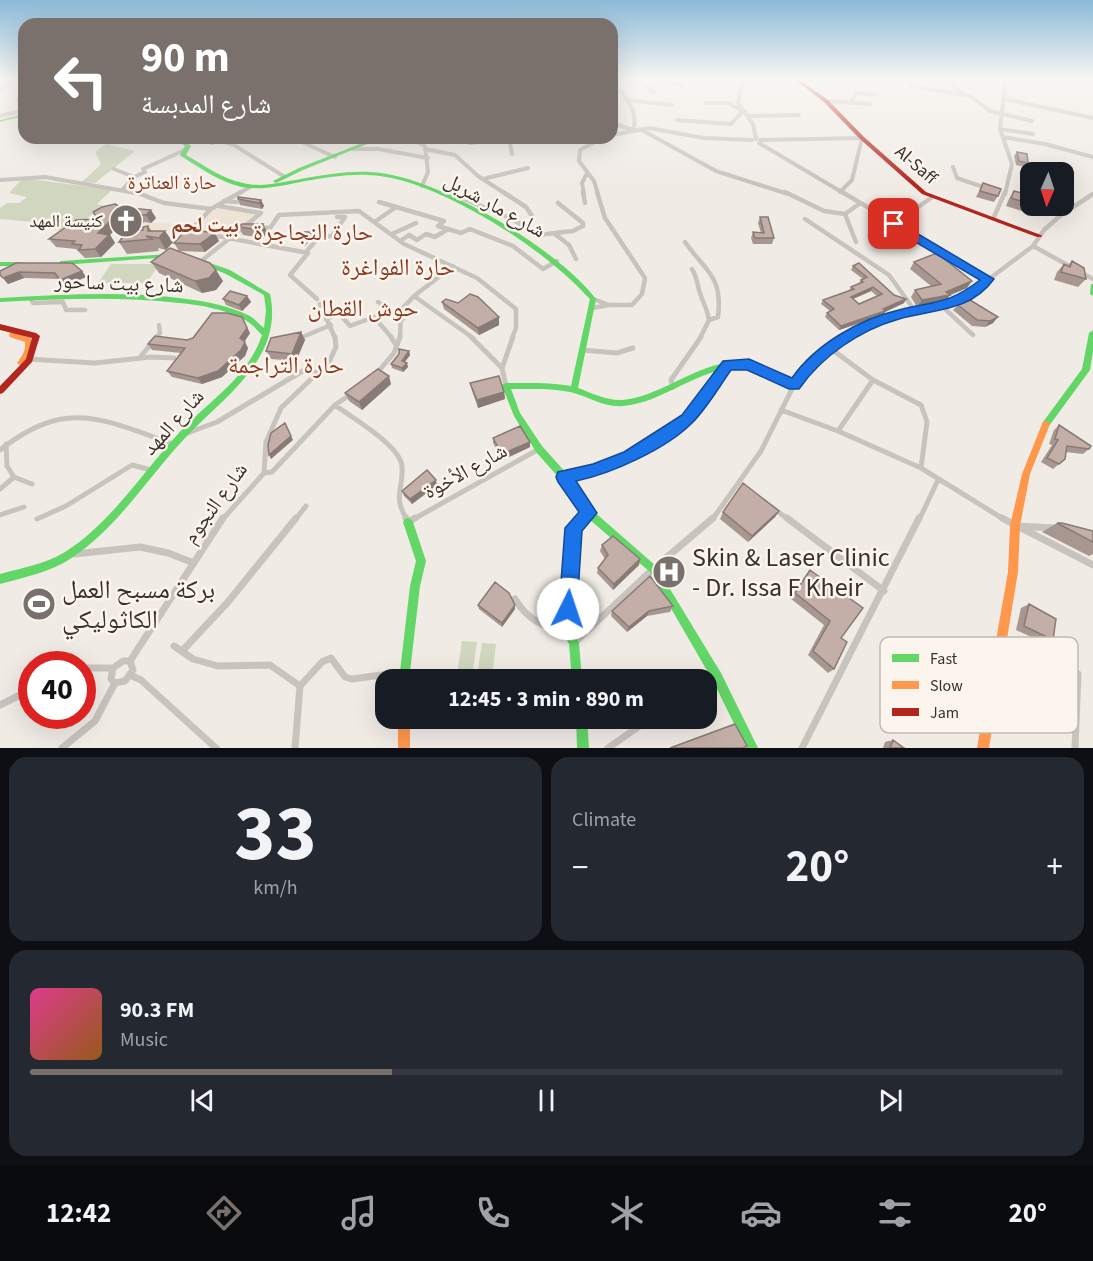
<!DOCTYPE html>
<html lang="en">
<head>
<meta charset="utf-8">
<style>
	:root { --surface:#171b24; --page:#242831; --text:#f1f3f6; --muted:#9ea1a6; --line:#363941; --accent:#7a716c }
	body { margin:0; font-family:"Source Sans 3","Noto Naskh Arabic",sans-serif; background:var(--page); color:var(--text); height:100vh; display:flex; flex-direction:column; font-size:22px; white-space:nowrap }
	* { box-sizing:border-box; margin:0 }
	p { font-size:20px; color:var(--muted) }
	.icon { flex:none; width:33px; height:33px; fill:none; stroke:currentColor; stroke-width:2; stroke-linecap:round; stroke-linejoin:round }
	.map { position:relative; height:748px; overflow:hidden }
	.side { display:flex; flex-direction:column; gap:9px; padding:9px; background:#0d0f14; flex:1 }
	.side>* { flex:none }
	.top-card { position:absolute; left:18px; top:18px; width:600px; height:126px; border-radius:18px; box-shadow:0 6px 24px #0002; background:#7a716c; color:#fff; overflow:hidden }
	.needle { width:39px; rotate:183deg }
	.controls { position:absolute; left:1020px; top:162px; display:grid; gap:12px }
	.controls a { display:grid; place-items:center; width:54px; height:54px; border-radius:12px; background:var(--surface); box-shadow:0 6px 24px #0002; font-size:30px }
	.speed { position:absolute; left:18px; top:651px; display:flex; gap:12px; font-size:30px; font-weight:700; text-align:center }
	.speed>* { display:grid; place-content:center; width:78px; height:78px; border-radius:50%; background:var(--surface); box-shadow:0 6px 24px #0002; line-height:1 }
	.speed .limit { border:9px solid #d22; background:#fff; color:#111 }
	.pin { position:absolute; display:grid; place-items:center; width:51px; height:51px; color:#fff; margin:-26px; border-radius:12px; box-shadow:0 3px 9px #0006 }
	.me { position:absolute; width:66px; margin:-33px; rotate:4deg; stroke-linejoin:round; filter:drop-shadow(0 0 4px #0008) }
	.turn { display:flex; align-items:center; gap:21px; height:126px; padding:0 24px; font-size:27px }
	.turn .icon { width:78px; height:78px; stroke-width:2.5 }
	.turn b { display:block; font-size:42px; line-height:51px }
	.big { font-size:45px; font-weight:700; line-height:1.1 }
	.side .widget { flex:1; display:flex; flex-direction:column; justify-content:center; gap:9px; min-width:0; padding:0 21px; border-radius:18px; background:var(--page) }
	.side .dial { align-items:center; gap:0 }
	.dial b { font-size:78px; line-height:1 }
	.song { display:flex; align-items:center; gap:18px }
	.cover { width:72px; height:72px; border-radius:9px; background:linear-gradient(135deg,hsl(330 70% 55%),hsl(30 70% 35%)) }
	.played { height:6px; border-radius:3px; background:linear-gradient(90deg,var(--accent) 35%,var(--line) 35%) }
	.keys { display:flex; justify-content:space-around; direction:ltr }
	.heat { display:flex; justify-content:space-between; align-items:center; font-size:33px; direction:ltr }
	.side .tiles { flex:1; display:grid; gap:9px; grid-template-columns:1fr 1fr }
	.widget:last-child { grid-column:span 2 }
	.trip { position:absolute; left:375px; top:669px; width:342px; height:60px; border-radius:18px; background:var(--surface); box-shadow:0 6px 24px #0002; font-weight:700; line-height:60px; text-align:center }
	.menu { display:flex; height:96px; justify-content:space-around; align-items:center; background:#090b0e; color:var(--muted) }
	.menu .icon { width:42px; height:42px }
	.menu .on { color:var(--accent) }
	.menu b { font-size:27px; color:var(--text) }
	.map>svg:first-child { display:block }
</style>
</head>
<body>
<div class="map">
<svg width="1093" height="748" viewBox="0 0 1093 748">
	<rect width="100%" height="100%" fill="#f0ebe5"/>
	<path fill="#d1d6bf" d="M106,144L135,151L95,183L82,182L101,164L95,152Z
		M23,178L112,190L97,204L103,206L68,233L44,226L46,223L0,219V208L7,203H19L27,197L9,193Z
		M111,264H159L147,283H98Z
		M462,641L477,642L472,676L457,675Z
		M482,643L496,644L492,678L477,676Z"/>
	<path fill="#eee3d5" d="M219,207L259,212L258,218L239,238L192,231L212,210Z
		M144,222L192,225L194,224L187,232L145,229L141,233H134Z"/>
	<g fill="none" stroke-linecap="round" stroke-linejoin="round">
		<path stroke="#c9c3be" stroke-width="4" d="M637,79L654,92
			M661,79L682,86
			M743,79L738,103L753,124L756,139
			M904,79L911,86L970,96L990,111L1032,121
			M946,79L961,93
			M612,84C626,95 639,112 633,130
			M614,85L639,81
			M24,87L18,101L24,103
			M0,89L23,79
			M1005,99L1093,118
			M627,100L672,105
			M826,101L870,104
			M850,103L856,93L875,95
			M0,116L24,110
			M747,116L799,115
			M677,120L731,124L743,111L728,103H706
			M612,123L633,130
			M640,129L716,171L788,194
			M1000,129L1033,134
			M612,135L649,128L704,138L752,140
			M1003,137L1045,144L1093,157
			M293,138L335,157
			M402,138L420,143
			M421,138L420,143L425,146L428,172L422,186
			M462,138L470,143L483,141
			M509,138L512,154
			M760,140L862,138L852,180L840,192
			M212,143L209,142L213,138L234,145L285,177
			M759,143L845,194
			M353,149H378L428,158
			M425,149L455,155L478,176L506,194
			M953,167L957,178L986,188
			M114,169L134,177L123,189
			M134,177L145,172L143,169L185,150
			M483,179L528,168
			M0,180L45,177L141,194
			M442,193L446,194
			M238,194L250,187
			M584,194L582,183L587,173
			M598,194L594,181L579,161L580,150L602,138
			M1005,194L1012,164L1000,129L1006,79"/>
		<path stroke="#c9c3be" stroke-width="4.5" d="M135,192L164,203L211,209
			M503,192L526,207L532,216
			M583,192L585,203
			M785,192L824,211L845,214
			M842,192L989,279L1033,246L1044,230L1061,215L1093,194
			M442,193L457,196L512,219L538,235L573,231L583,226V223L558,203
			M224,201L237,202
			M379,202L444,221L438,226L461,233L470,229L513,246L543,269L557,261
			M845,214L856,242
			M845,214L859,204
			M994,217L1005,192
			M805,219L889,275L915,311
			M376,221L396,207
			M894,224L931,198
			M259,227L270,228L279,215L359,211L404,244L477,278L516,309V328L512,338
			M187,234L211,209L241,192
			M392,234L416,223
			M555,234L569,245L576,259
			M212,235L308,253L290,275L317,299
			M400,241L409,235L417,240L426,234L435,237L448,229
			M685,242C706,272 723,276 718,317L709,320L700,338
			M1033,246L1093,279
			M306,252L319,237L332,236L345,217H337
			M200,262L261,213L219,206
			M692,269C697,277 697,284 700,293C703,304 707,306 709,320
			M414,296L473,338
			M31,299L33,303L63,302L66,310H85
			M593,299L609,305H632L642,294L645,278L605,218L597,192
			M378,302L403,319
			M320,304L335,338
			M943,307L973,335
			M592,308L609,305
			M326,319L339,313L350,326L374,317L392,338
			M156,338L160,333L159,325
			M300,338L331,325
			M400,338L401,310L414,296L453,266
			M847,338L862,327L899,314L949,306L965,298L989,279"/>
		<path stroke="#c9c3be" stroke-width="5" d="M391,337L396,345
			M471,337L502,368
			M300,338L303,337
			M830,348L873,380L921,405L927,422L921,468
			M582,350L617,353L633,348
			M141,356L157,337
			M27,359L95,363L151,357L174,358
			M377,373L394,353L400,337
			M506,386L502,368L513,337
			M673,387L671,380L701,337
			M335,405C352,418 400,445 402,466C404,489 392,495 407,520
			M781,410L838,431L921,468L1005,520
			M838,431L873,380
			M185,434L217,422L306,369L318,373
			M0,450C66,398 102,419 173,444
			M264,473L272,472L335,405L351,394
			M14,477L32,484
			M564,477C646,459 680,432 728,365
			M0,489L14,477L7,466L6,444
			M773,508L789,520
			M0,515L24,507
			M37,519L66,506L132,465L151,470
			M222,520L264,473L266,442L281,408L329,362L336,347L335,337
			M295,520L306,506
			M412,520L539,449
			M712,520L761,451L794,385L807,367L849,337
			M919,520L938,480"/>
		<path stroke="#c9c3be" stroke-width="7" d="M406,518L408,522L415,518
			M787,518L884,591
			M1002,518L1093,565
			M1017,526L1055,528
			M74,554L140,547L168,553L194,563
			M515,599C527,619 544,629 567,630
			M574,643L653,569L713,518
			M174,646L193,659L218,666L270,665L300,686L322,662L331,658L345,677L352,679L404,672
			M183,650L228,602L296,518
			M123,661H130L133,670L125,681L115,683L111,679L113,668Z
			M130,661L223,518
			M82,668H113
			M130,675L141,680L216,748
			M0,705L32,689
			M62,748L95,721L115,683
			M295,748L300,686
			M608,748L651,718
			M802,748L919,518
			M1075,748L1078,674"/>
		<path fill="#63d668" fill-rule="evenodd" d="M24,114V116L0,122V120Z
			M173,138H179L190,145L191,146L186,155C204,165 222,179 243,183C262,188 282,182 301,179C324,175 347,171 370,172C434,174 557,248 596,299L578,388C592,393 607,401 623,400C640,398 656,391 671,384C698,371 728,355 759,365C772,369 784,376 797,383L798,385L797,387L794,388C780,382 768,371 753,369C705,360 669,402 623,406C604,408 588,396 570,392C551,388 531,389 511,389L520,413L542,446L567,474L592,510L656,566L721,673L758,748H746L713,681L650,572L589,519L578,530L572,629L579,643L582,680H572L569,644L562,630L569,528L571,525L583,512L561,480L536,452L514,416L502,386L503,384L506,383C528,383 549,382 571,386L590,299C584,294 580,288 574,283C530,240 429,176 368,175C347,174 325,178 305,181C284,185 263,191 242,187C220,182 200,168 181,156L180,155L185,146Z
			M375,138H382L303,170L278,182L276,183L273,181L299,168Z
			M169,254L172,256L171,257L61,265L58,263L61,261Z
			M204,261L230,270L270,294C275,316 271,337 260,356C242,388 211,410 186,437C148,477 119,526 73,557C52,572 25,577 0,584V574C22,568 45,564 65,552C111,523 141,474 178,434C207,402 248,378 262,335C257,330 251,323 245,320C224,309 201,305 179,303C119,296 59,299 0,302V298C60,295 120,291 179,298C203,301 228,305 250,316C255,319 259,324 264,328L266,310L264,295L226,274L202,264L201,263Z
			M0,262H22L25,264L22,266H0Z
			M1091,284H1093V296L1090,294Z
			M1093,330V352L1090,370L1049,426L1046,427L1043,426L1042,424L1043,422L1082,369L1089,333Z
			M408,518L411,519L413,522L426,561L420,586L409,680H399L410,586L416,561L403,522L405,519Z
			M576,718H587L589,748H577Z"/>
		<path fill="#ff974d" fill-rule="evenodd" d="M342,138H351L367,143L364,145Z
			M13,332L31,338C35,349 30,360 21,366L17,363C22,356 26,351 25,342L10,337L9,335L10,333Z
			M1046,421L1049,422L1050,424L1030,474L1020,526L1018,572L989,748H977L1008,572L1010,526L1022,474L1042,424L1043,422Z
			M398,718H410V748H398Z"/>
		<path fill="#b3261e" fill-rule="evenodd" d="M794,79H798L828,100L864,137L926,192L1041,235L1042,236L1041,237H1037L922,194L860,139L824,102Z
			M0,324L36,333L40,336L32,362L3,393L0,394V386L26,359L32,338L0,330Z"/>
	</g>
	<path fill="#a89690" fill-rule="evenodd" d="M1017,152L1028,163L1025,167L1016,165L1014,156Z
		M983,183L998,196L994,202L976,197Z
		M1014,191L1030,195V205L1025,212L1006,206L1009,199Z
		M238,199L261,200L264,206L262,209L240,205Z
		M120,207L156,218L151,223L144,222L136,231L143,230L148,226L152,231L173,242L166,250L158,248L159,251L127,254L119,242L132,231L130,228L117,227L110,235L115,243L101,257L85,258L76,249L56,247L49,239L98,219Z
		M760,217L774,238L772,244H753L751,238L753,232L761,233L758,223Z
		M263,224L267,232L263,238L243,235L239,227Z
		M313,236L305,246L301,244L299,240Z
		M219,241L205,252L179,251L174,243Z
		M1072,261L1086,279L1078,287L1054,280L1057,272L1064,264L1067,266Z
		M151,262L223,281L216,290L202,293L159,273Z
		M914,262L967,288L950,295L945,302L917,307L911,297L915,290L931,286L910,269Z
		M16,263L86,277L65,286L60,279L24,278L8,284L3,278Z
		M853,266L904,303L885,312L883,315L839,330L825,317L827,313L830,311L821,304L823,300L849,291L851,287L859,283L861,280L863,279L851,270ZM871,291L877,296L859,304L853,299Z
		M247,296L251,302L242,311L226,305L223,299Z
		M970,300L993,323L985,327L972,326L953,310L958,305Z
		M442,302L458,303L499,325L479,335L444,309Z
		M250,333L244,342L248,348L245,356L222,377L202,384L172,377L167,371L181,353L152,350L148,344L187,340L193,338Z
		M305,340L296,361L271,359L266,351Z
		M409,351L410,355L405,362L408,367L403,372L392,368L391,364Z
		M470,383L504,392L505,399L478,408L472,391Z
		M391,384L362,410L349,401L345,393Z
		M1059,425L1089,449L1083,454L1066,452L1065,459L1053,469L1041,462L1052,445L1049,444L1054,430Z
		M493,438L530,442V447L503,460L493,443Z
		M437,485L412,504L404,496L402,491Z
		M779,511L775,517L748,542L720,519L723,512Z
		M1057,523L1093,531V554L1089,556L1042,532Z
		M602,545L640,559L639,565L613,590L597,573L598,568L605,559L600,551Z
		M810,570L841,638L834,669L828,673L808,655L824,625L790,598L805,576Z
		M1029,604L1053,640L1045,643L1016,630L1021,608Z
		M478,605L515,609L502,627L479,609Z
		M673,606L670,612L647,616L627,632L611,616L612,611Z
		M893,740L904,748H883L885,742Z"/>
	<path fill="#887a75" d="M261,200L264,206L262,209L259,203Z
		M151,210L156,218L151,223L146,215Z
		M139,215L144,222L133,234L128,226L130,224L127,221L131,216Z
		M112,219L117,227L110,235L115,243L101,257L95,249L98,233Z
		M263,224L267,232L263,238L259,230Z
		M165,231L173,242L166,250L159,238Z
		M311,232L313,236L305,246L304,242Z
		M215,233L219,241L205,252L200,244Z
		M216,270L223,281L216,290L202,293L195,281Z
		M82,271L86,277L65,286L60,280Z
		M19,272L24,278L8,284L3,278Z
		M972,281L967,288L950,295L945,302L917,307L922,300L946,292Z
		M873,287L871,291L848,301L851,297Z
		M247,296L251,302L242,311L239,305Z
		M906,299L904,303L885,312L883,315L839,330L841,326Z
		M242,317L250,333L243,344L240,338Z
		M499,317V325L479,335L478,328Z
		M998,317L993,323L985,327L990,321Z
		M301,332L305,340L296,361L292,354Z
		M245,342L248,348L245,356L222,377L202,384L198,378Z
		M409,351L410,355L403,364L402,361Z
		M407,363L408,367L403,372L402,368Z
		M389,376L391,384L362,410L359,402Z
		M504,392L505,399L478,408L477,400Z
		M285,423L293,440L271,459L269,455Z
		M530,442V447L503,460L502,454Z
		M436,480L437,485L412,504L410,499Z
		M779,511L775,517L748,542L752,536Z
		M640,559L639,565L613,590L614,584Z
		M515,605V609L502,627V623Z
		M649,611L647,616L627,632L629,627Z"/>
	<path fill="#c3afa7" stroke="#887a75" stroke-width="1.5" fill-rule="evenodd" d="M1017,152L1027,154L1028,163L1019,161Z
		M983,183L1001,189L998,196L980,191Z
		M1014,191L1030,195V204L1011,198Z
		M238,197L261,200L259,203L238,199Z
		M115,204L120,207L151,210L146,215H139L128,226L131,216L127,221L112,219L98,233L109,235L95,249L79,250L82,245L72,244L75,241L49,239L76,220L98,219L93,212L102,207Z
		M760,217H768L774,238H755L753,232L764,233Z
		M242,224H263L259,230L239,227Z
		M148,226V231H165L159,238L146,236L152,239L119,242L126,232L143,230V227Z
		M187,229L215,233L200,244L174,243Z
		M304,232H311L304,242L299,240Z
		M170,248L210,263L216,270L209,278L195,281L151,262Z
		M937,253L972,281L946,292L950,295L922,300L915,290L941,284L914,262Z
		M1072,261L1084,268L1086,279L1061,272L1064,264L1070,267Z
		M16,263H72L82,271L60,280L55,273L19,272L3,278L0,275V271Z
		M859,263L894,295L906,299L883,309L885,311L841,326L827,313L834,309L823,300L854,289L851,287L863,282L861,280L867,277L853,266ZM873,287L882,294L859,304L851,297Z
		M230,291L247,296L239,305L223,299Z
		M470,294L478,297L499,317L478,328L442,302L446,299L458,303Z
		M970,300L998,317L990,321L977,320L958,305Z
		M212,313H227L242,317L247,328L240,338L245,342L241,350L218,371L198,378L167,371L185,348L148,344L155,336L187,340L193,338Z
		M301,332L292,354L266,351L271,338Z
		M399,349L409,351L402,361L407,363L402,368L391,364L399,354Z
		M378,369L389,376L359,402L345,393Z
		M499,376L504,392L477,400L470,383Z
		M285,423L291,436L269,455L268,445L271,433Z
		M1059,425L1091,446L1089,449L1067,446L1065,459L1059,464L1047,458L1058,440L1055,439Z
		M520,426L530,442L502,454L493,438Z
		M427,470L436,480L410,499L402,491Z
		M743,483L779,511L752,536L723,512Z
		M1057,523H1062L1093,531V542Z
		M613,536L640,559L614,584L598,568L608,555L602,545Z
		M810,570L863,608L841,638L847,642L834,669L813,651L830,621L795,593Z
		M650,576L673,606L649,611L629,627L612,611Z
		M495,582L509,593L515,605L502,623L478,605Z
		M577,589L583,596L582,602L578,608H576Z
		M1029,604L1056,619L1053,640L1024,626Z
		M735,724L747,746L743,748H670Z
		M893,740L904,748H890Z"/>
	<linearGradient id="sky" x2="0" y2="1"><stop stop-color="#8bbad8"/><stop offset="0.43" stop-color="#f8f6f3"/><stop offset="1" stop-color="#f8f6f3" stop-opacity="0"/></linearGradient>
	<rect width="1093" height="183" fill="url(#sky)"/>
	<path fill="#1a73e8" stroke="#114b97" stroke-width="1.5" d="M890,222H898L994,279C970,312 934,309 899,319C860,330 822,356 799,389H789L747,370H731C719,387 707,408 692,423C666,449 611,474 576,481L597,513L582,531L577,609L574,616L568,618L562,616L559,609L565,528L579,512L558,482L556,477L558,472L593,464L624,452L668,424L682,415L723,361L749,359L792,378C815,345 859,319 899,310C936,301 949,304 980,280L890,227Z"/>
	<defs>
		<symbol id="church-disc" viewBox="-11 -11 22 22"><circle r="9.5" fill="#7a716c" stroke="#fbf5ee"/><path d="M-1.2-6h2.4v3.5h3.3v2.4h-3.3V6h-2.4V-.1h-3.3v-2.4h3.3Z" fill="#fff"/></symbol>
		<symbol id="hospital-disc" viewBox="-11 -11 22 22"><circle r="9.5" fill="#7a716c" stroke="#fbf5ee"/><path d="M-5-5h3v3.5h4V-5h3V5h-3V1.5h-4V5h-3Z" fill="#fff"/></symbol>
		<symbol id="stadium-disc" viewBox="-11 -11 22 22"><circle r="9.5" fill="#7a716c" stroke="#fbf5ee"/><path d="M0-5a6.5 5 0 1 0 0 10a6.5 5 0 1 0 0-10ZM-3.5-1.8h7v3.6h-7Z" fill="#fff"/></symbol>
	</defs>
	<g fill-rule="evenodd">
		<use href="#church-disc" x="107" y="202" width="38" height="38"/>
		<use href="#hospital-disc" x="650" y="553" width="38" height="38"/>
		<use href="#stadium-disc" x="20" y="585" width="38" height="38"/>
	</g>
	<g text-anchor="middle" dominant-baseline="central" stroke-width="5" stroke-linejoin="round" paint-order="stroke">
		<g font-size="18" fill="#3b302b" stroke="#fbf5ee">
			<text transform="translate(916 165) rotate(41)">Al-Saff</text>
		</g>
		<g font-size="18" fill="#3b302b" stroke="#fbf5ee" text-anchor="end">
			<text x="103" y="221">كنيسة المهد</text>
		</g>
		<g font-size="20" fill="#8c3b22" stroke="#fbf5ee">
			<text x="172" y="183">حارة العناترة</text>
		</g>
		<g font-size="21" fill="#3b302b" stroke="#fbf5ee">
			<text transform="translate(495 205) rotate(29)">شارع مار شربل</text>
			<text transform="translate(119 283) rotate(2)">شارع بيت ساحور</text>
			<text transform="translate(173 422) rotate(-48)">شارع المهد</text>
			<text transform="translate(465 471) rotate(-29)">شارع الأخوة</text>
			<text transform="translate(215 503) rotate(-54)">شارع النجوم</text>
		</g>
		<g font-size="22" font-weight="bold" fill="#8c3b22" stroke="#fbf5ee">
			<text x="205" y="225">بيت لحم</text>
		</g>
		<g font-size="24" fill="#8c3b22" stroke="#fbf5ee">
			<text x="313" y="232">حارة النجاجرة</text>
			<text x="398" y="267">حارة الفواغرة</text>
			<text x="363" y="308">حوش القطان</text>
			<text x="286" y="365">حارة التراجمة</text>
		</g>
		<g font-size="26" fill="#3b302b" stroke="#fbf5ee" text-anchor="start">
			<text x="692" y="557">Skin &amp; Laser Clinic<tspan x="692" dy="30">- Dr. Issa F Kheir</tspan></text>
			<text x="62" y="589">بركة مسبح العمل<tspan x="62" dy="30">الكاثوليكي</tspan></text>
		</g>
	</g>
	<rect x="880" y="637" width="198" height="96" rx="9" fill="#fbf5ee" stroke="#c1bab4" stroke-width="1.5"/>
	<rect x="892" y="654" width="27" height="8" fill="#63d668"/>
	<rect x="892" y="681" width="27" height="8" fill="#ff974d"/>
	<rect x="892" y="708" width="27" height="8" fill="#b3261e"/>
	<g font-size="16" fill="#3b302b">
		<text x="930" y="664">Fast</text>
		<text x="930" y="691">Slow</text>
		<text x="930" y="718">Jam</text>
	</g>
</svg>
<div class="controls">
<a><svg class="needle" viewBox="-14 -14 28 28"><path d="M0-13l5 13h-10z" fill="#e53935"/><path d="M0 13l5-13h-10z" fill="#9ea1a6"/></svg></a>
</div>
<div class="speed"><div class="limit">40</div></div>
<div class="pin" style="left:894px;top:224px;background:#d93025"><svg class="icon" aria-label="arrive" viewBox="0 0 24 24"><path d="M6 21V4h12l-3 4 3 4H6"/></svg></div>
<svg class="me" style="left:568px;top:609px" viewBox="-20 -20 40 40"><circle r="19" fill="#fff"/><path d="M0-13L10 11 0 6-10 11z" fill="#1a73e8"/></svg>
<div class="trip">12:45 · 3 min · 890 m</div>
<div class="top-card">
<div class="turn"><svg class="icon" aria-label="left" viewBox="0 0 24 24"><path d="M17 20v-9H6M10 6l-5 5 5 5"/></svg><div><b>90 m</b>شارع المدبسة</div></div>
</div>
</div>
<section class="side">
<div class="tiles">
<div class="widget dial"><b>33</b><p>km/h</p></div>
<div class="widget"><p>Climate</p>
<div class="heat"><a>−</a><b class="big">20°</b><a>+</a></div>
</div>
<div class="widget">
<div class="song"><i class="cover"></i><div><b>90.3 FM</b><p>Music</p></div></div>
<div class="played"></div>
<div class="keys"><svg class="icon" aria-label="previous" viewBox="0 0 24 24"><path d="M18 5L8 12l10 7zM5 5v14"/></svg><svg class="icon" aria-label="pause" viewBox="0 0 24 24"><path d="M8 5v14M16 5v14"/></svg><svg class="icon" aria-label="next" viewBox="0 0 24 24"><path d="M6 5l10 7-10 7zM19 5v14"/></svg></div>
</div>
</div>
</section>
<nav class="menu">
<b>12:42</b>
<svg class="icon on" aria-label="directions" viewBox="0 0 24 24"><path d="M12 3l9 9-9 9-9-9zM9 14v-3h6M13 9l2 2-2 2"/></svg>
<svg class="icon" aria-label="music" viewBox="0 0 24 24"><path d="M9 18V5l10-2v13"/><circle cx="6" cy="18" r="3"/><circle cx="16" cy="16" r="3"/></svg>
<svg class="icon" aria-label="phone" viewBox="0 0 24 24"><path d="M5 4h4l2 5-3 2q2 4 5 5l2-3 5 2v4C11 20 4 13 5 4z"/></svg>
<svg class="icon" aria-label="climate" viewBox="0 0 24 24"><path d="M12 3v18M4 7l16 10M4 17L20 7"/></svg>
<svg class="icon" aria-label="car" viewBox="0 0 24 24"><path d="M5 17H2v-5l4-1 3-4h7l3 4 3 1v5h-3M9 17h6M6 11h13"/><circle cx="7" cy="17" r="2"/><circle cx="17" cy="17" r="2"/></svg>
<svg class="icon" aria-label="filters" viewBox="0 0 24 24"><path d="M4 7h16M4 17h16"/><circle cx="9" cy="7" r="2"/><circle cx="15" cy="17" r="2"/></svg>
<b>20°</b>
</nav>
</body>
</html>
